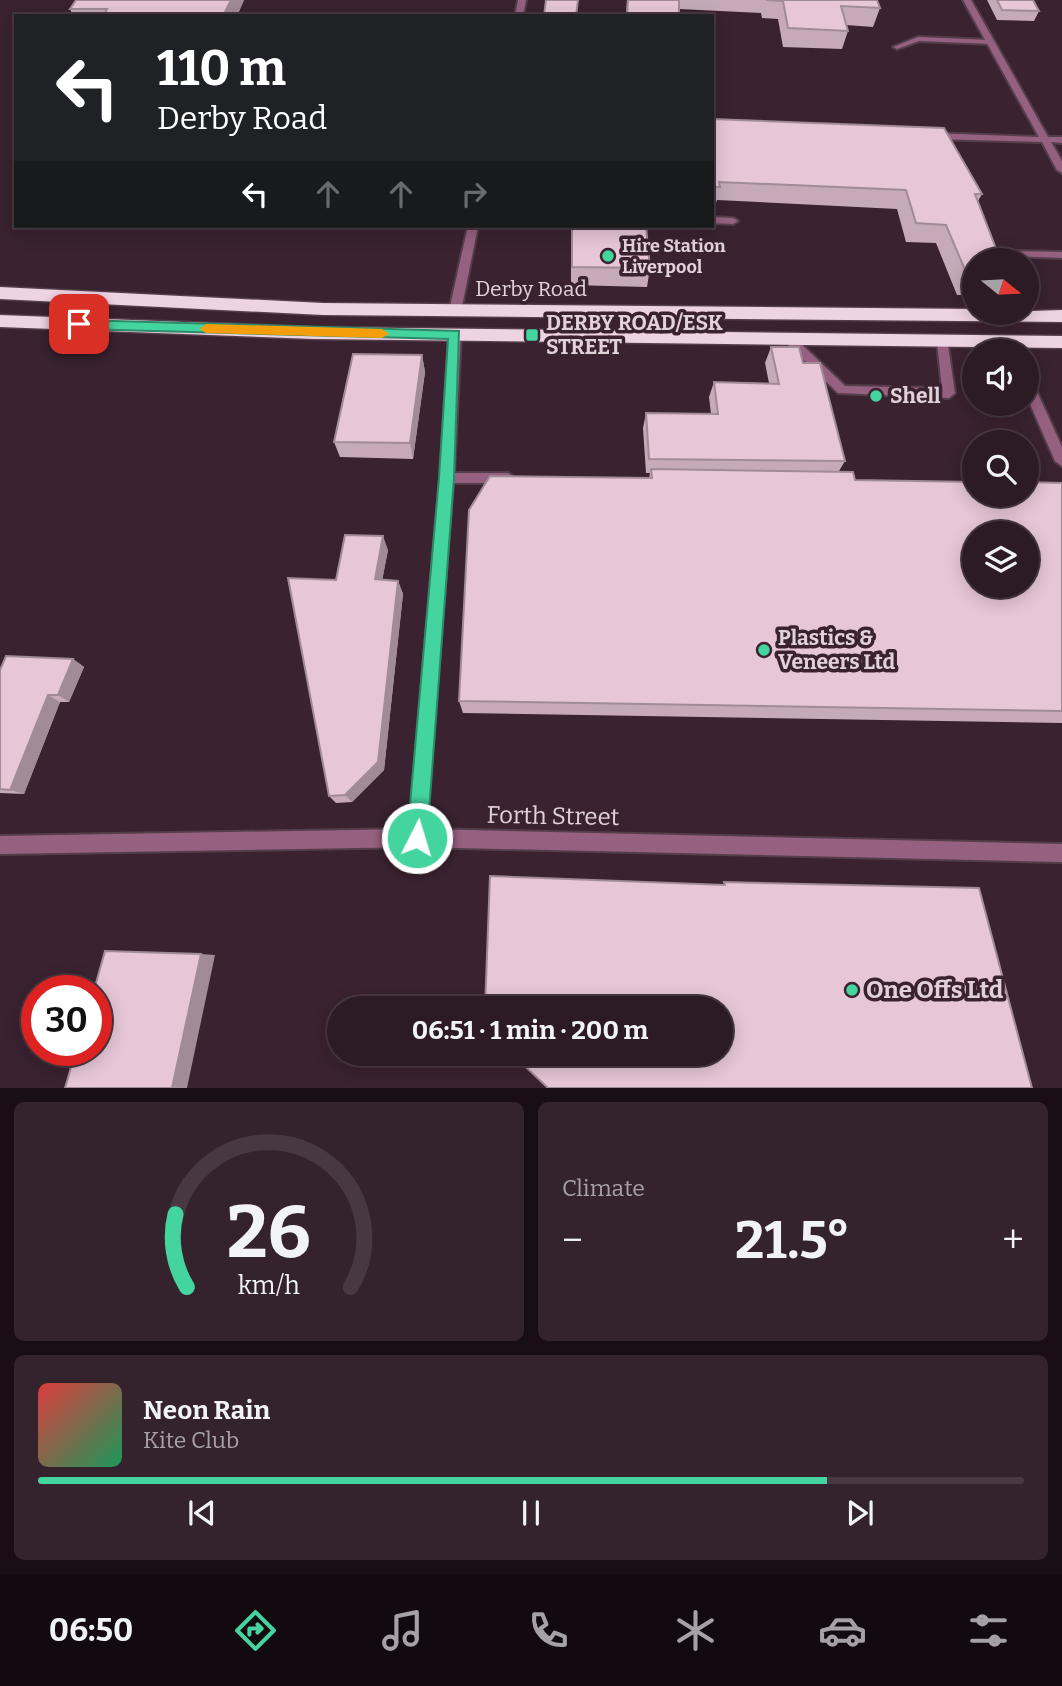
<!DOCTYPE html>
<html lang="en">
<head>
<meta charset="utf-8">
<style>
	:root { --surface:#2c1a24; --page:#34232c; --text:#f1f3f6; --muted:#a6a1a6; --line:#483841; --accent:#43d4a0 }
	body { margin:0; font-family:Bitter,serif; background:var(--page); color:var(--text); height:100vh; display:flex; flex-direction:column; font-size:26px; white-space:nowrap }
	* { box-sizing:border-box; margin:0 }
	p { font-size:23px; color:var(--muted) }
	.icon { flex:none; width:38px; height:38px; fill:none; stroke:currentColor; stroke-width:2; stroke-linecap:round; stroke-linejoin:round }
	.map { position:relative; height:1088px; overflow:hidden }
	.drawer { display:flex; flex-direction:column; gap:14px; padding:14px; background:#180e14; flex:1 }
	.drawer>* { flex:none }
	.hud { position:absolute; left:14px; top:14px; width:700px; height:214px; border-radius:0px; box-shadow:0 4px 18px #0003,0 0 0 2px var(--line); background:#202124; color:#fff; overflow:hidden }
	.needle { width:46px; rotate:108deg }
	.controls { position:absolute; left:962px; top:248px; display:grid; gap:14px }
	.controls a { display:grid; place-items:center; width:77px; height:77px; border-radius:50%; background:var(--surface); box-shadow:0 4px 18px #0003,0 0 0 2px var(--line); font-size:35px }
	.speed { position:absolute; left:21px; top:975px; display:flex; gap:14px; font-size:35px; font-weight:700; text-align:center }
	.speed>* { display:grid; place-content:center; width:91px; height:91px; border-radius:50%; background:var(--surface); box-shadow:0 4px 18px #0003,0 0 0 2px var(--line); line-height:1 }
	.speed .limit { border:10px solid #d22; background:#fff; color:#111 }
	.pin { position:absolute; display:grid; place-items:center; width:60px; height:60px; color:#fff; margin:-30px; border-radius:14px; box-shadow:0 4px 10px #0006 }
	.me { position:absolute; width:77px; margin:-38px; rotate:5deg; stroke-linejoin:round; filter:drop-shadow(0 0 5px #0008) }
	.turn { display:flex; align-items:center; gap:24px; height:147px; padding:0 28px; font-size:32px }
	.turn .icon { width:91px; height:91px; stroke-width:2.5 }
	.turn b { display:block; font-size:49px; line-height:60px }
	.lanes { display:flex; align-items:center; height:66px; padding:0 28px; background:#0003; justify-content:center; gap:35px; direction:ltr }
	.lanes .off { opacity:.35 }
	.big { font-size:52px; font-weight:700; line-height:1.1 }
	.drawer .tile { flex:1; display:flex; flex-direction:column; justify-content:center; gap:10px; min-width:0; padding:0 24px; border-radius:10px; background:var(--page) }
	.drawer .dial { align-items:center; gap:0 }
	.dial svg { height:182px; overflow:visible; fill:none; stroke:var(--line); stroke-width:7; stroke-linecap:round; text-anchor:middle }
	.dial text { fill:var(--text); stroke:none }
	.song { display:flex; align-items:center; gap:21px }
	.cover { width:84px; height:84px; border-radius:10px; background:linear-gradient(135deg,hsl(0 70% 55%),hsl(150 70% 35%)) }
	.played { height:7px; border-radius:4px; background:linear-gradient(90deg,var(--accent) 80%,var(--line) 80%) }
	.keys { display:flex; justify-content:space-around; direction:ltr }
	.heat { display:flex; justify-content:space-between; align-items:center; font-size:38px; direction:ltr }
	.drawer .tiles { flex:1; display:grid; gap:14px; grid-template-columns:1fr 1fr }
	.tile:last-child { grid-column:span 2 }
	.trip { position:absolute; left:327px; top:996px; width:406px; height:70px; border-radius:35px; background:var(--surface); box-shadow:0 4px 18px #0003,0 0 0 2px var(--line); font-weight:700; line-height:70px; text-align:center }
	.tabs { display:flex; height:112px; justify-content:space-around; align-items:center; background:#120a0e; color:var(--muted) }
	.tabs .icon { width:49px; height:49px }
	.tabs .current { color:var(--accent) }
	.tabs b { font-size:32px; color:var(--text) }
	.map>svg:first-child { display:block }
</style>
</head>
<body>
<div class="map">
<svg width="1062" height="1088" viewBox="0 0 1062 1088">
	<rect width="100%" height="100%" fill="#3a2230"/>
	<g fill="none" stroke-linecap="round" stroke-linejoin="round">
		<defs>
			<path id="lane" d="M918,37L990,40L994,42L990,44L919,41L897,49L893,47Z
				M712,217L733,218L738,221L733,224L712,223Z
				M1010,251L1062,252V258L1006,256L1005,254Z
				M789,335L793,336L845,386L942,388L937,342L939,339H947L955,393L949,398L838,393L785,342L783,339Z"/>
			<path id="street" d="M518,0H526L523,16H515Z
				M963,0H971L1048,137H1062V143L1051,142L1062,161V173L1057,170L1042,142L931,139L926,136L931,133L1039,137Z
				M468,226H478L461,311L455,315L449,311Z
				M455,331L461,335L454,473H508L515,478L508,483H453L426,829L1062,844V862L417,847L0,854V836L409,829L440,478L449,335Z
				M1027,379L1033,383L1062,447V466L1055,461L1027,397Z"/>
			<path id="highway" d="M0,287L323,303L975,309V313L1062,310V322L323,315L0,299Z
				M0,315L314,327L1062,336V348L314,339L0,327Z"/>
		</defs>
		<use href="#lane" stroke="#553e4b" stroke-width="4"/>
		<use href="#street" stroke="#553e4b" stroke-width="4"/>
		<use href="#highway" stroke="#553e4b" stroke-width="3"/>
		<use href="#lane" fill="#966180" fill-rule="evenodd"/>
		<use href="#street" fill="#966180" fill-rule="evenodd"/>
		<use href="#highway" fill="#eed3e2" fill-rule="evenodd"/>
	</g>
	<path fill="#c6aab9" d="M244,0L237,16H73L70,9Z
		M627,0H877L880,8L873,27L846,25L848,31L842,49L783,47L778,19L762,18L761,13L679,9V16H626Z
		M987,0H1033L1039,11L1034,21L997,20Z
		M712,119L982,194L978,201L975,261V295H957L936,243L906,242L897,209L717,200L715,206H712Z
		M571,226H646L650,268L647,287L571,285Z
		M771,347L803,363L845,461L839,471L855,480L1062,483V723L463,713L459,701L649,478L650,473H646L643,428L646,413L711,414L709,397L714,382L769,383L765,363Z
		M422,355L425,372L413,459L340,457L334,442Z
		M388,550L382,580L398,581L403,594L384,770L352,802L336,803L329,796L336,580Z
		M73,659L84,667L69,702H60L24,794L0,793V670Z"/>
	<path fill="#a18b96" d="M231,0H244L237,16H223Z
		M422,355L425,372L413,459L410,443Z
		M383,536L388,550L380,592L375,579Z
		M398,581L403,594L384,770L352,802L345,795Z
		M73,659L84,667L69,702L58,695Z
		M48,695L60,702L24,794L10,790Z
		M201,954L215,955L187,1088H172Z"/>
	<path fill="#e6c6d7" stroke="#a18b96" stroke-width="2" fill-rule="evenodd" d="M76,0H231L223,16H103L107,9H70Z
		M546,0H578L576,16H544Z
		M628,0H679V16L627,15Z
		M766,0H877L880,8L841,6L848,31L788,28L783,1Z
		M997,0H1033L1039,11L1002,10Z
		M712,119L944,128L982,194H975L997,251H1014L1018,261H975V277H968L946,225L916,223L906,190L719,182L720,187H712Z
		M572,226H646L650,268L572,267Z
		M771,347H799L803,363H820L845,461L649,459L646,413L718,414L714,382L779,384Z
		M353,354L422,355L410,443L334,442Z
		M651,469L853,472L855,480L975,482V495H1027V482L1062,483V711L459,701L469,510L490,476L652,478ZM975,534H1027V586H975Z
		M345,535L383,536L375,579L398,581L378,762L345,795L329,796L288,578L336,580Z
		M6,656L73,659L58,695H48L10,790L0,789V670Z
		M490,876L725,885L724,882L979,888L1032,1088H548L512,1054H721V1008H485Z
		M105,951L201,954L172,1088H65L76,1050H96V990H94Z"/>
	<path fill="#43d4a0" stroke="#2c8a68" stroke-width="2" d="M79,320L459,331L454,478L427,838L424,845L417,847L410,845L407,838L439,478L448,339L79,329L72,324Z"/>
	<path fill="#f59e0b" d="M206,324L382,329L389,334L382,338L206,333L200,329Z"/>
	<g fill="#43d4a0" stroke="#3a2230" stroke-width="2.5">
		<circle cx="608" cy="256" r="7"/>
		<rect x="525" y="328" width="14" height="14" rx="3.5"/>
		<circle cx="876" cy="396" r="7"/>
		<circle cx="764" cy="650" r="7"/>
		<circle cx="852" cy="990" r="7"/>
	</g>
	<g text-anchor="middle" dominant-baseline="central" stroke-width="7" stroke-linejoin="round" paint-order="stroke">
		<g font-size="18" font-weight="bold" fill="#e1d1d9" stroke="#3a2230" text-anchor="start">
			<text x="622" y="246">Hire Station<tspan x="622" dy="21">Liverpool</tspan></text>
		</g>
		<g font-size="21" fill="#e1d1d9" stroke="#3a2230">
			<text x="531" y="289">Derby Road</text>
		</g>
		<g font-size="21" font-weight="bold" fill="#e1d1d9" stroke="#3a2230" text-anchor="start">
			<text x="546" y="323">DERBY ROAD/ESK<tspan x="546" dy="24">STREET</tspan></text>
			<text x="890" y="396">Shell</text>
			<text x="778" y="638">Plastics &amp;<tspan x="778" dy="24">Veneers Ltd</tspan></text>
		</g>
		<g font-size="24" fill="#e1d1d9" stroke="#3a2230">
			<text transform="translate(553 816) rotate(1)">Forth Street</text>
		</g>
		<g font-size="24" font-weight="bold" fill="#e1d1d9" stroke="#3a2230" text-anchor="start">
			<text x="866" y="990">One Offs Ltd</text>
		</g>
	</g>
</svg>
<div class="controls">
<a><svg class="needle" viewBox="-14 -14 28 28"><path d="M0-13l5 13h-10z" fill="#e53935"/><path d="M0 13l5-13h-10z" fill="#a6a1a6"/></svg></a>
<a><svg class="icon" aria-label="sound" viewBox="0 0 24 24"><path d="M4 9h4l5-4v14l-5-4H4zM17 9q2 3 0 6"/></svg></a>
<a><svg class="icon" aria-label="search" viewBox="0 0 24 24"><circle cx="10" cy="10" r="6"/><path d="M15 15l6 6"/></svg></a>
<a><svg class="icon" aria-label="layers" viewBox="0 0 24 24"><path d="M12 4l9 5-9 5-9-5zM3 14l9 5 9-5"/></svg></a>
</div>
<div class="speed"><div class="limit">30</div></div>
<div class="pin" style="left:79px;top:324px;background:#d93025"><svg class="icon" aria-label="arrive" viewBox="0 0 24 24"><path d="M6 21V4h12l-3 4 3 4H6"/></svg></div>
<svg class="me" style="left:417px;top:838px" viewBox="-20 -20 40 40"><circle r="17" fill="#43d4a0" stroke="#fff" stroke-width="3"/><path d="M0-11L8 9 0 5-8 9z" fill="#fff"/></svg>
<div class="trip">06:51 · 1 min · 200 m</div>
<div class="hud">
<div class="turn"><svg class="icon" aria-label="left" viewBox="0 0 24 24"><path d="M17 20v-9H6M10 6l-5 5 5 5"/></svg><div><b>110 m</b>Derby Road</div></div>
<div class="lanes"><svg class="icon" aria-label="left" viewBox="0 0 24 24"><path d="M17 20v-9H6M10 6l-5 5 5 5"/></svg><svg class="icon off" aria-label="ahead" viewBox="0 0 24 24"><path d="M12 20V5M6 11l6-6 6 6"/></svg><svg class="icon off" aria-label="ahead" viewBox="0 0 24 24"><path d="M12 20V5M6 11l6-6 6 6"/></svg><svg class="icon off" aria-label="right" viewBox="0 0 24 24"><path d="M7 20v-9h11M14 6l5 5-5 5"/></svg></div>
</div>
</div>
<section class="drawer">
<div class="tiles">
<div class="tile dial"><svg viewBox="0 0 100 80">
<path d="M14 69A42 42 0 1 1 86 69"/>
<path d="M14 69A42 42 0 0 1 9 37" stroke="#43d4a0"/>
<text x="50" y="56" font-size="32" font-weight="700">26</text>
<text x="50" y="72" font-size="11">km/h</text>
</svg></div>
<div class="tile"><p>Climate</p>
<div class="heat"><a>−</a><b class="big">21.5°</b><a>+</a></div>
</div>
<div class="tile">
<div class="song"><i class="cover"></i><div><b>Neon Rain</b><p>Kite Club</p></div></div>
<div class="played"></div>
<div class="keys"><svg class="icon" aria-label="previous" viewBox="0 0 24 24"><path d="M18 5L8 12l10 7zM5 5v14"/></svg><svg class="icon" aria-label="pause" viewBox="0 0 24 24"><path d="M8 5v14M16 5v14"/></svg><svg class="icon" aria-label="next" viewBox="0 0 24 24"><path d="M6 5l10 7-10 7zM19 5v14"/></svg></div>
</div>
</div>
</section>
<nav class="tabs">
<b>06:50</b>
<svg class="icon current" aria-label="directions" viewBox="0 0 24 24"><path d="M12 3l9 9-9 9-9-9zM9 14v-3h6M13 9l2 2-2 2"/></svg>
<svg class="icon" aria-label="music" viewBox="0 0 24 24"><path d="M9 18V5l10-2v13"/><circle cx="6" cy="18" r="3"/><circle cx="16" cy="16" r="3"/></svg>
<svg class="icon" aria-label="phone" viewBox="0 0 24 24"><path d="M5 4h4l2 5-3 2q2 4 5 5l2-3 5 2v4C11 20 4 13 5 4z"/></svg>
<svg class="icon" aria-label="climate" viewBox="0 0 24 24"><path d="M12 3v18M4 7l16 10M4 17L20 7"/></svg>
<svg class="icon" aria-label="car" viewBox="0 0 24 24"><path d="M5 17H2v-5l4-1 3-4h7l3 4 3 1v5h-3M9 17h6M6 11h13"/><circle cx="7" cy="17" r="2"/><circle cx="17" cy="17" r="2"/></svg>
<svg class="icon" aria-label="filters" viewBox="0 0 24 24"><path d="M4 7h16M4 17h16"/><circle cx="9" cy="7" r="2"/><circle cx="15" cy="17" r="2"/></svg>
</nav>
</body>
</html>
